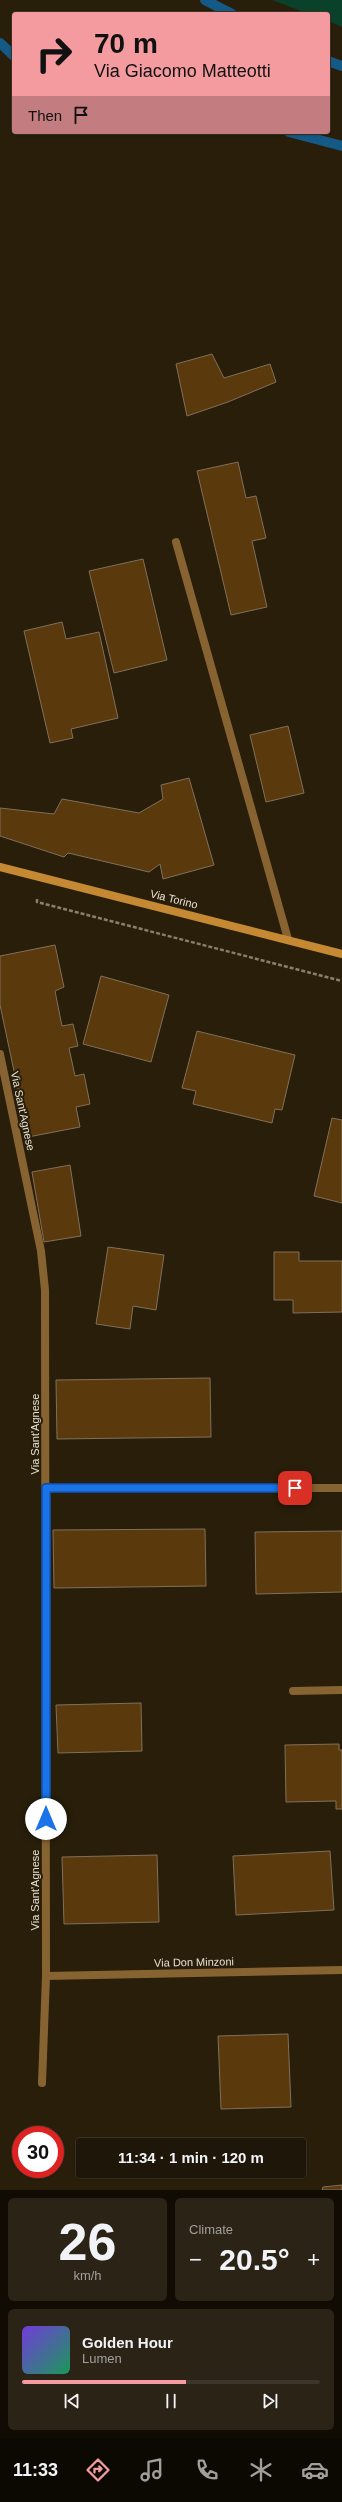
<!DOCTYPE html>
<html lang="en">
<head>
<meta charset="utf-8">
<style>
	:root { --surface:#1e1608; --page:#2b2316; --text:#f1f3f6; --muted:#a19f9c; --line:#3c3529; --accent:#f49b9f }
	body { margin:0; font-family:Helvetica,sans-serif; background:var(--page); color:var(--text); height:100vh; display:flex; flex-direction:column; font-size:15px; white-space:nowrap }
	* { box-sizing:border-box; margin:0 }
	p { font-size:13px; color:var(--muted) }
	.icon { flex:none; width:22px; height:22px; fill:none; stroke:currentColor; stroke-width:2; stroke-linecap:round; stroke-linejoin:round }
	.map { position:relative; height:2190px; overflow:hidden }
	.details { display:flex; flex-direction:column; gap:8px; padding:8px; background:#100c04; flex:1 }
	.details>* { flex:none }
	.guide { position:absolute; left:12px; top:12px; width:318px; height:122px; border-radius:4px; box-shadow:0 1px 3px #0004,0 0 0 1px var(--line); background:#f49b9f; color:#111; overflow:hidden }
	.speed { position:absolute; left:12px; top:2126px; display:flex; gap:8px; font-size:20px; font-weight:700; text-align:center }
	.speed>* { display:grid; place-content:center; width:52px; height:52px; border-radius:50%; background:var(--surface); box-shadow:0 1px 3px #0004,0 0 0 1px var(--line); line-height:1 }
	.speed .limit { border:6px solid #d22; background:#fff; color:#111 }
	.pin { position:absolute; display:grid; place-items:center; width:34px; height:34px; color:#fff; margin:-17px; border-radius:8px; box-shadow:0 2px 6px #0006 }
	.me { position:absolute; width:44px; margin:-22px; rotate:0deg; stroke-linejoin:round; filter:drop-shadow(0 0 3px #0008) }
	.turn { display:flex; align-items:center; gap:14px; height:84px; padding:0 16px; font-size:18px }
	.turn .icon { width:52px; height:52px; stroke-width:2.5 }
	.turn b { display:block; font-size:28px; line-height:34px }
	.then { display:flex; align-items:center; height:38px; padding:0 16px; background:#0003; gap:8px; font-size:15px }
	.big { font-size:30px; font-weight:700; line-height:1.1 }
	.details .card { flex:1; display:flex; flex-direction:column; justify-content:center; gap:6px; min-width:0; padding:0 14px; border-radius:6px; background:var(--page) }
	.details .dial { align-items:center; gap:0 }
	.dial b { font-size:52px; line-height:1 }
	.song { display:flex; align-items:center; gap:12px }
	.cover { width:48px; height:48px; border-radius:6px; background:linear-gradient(135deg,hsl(260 70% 55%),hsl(150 70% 35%)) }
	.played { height:4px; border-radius:2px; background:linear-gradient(90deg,var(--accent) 55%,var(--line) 55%) }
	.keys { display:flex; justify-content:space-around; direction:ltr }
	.heat { display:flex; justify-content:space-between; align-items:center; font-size:22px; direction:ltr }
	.details .tiles { flex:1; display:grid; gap:8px; grid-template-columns:1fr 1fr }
	.card:last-child { grid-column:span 2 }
	.trip { position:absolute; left:76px; top:2138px; width:230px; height:40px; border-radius:4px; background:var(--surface); box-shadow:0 1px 3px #0004,0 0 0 1px var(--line); font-weight:700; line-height:40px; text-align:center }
	.menu { display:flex; height:64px; justify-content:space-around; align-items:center; background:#0c0903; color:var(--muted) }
	.menu .icon { width:28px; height:28px }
	.menu .selected { color:var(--accent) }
	.menu b { font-size:18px; color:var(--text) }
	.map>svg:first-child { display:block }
</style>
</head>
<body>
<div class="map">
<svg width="342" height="2190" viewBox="0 0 342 2190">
	<rect width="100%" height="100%" fill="#281e0a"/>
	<path fill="#09412a" d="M272,0H342V27L328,21V14H309Z"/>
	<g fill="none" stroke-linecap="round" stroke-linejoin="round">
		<path stroke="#155a86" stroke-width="10" d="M205,0L232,14
			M0,43L14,56
			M328,61L342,66
			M289,132L342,146"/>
	</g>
	<path fill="#5a3a0d" stroke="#816f5b" d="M212,354L224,378L270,364L276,382L228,402L187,416L176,364Z
		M238,462L246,498L256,496L266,538L252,541L267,607L231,615L197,471Z
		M143,559L167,660L114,673L89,571Z
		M62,622L66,639L99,632L118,718L71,729L73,738L50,743L24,631Z
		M288,726L304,793L266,802L250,735Z
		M189,778L214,865L163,879L160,864L149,872L68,853L64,857L0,836V808L54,814L62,799L139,813L163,799L161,785Z
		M55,945L64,987L55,991L62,1026L73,1024L78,1046L69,1048L75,1076L84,1074L90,1104L76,1107L80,1127L28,1137L0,1005V956Z
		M101,976L169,995L151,1062L83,1044Z
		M197,1031L295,1055L282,1110L275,1109L272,1123L193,1104L196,1091L182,1088Z
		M332,1118L342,1120V1203L314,1196Z
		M70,1165L81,1236L44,1242L32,1172Z
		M108,1247L164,1255L156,1310L133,1306L130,1329L96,1324Z
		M274,1252H299V1261H342V1312L293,1313V1300H274Z
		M210,1378L211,1437L57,1439L56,1380Z
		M205,1529L206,1586L54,1588L53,1530Z
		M342,1531V1592L256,1594L255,1532Z
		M141,1703L142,1751L58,1753L56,1705Z
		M339,1744V1750H342V1809H336V1801L286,1802L285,1745Z
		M330,1851L334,1910L236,1915L233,1856Z
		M157,1855L159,1922L64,1924L62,1857Z
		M288,2034L291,2107L221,2109L218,2036Z
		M342,2185V2190H322L323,2187Z"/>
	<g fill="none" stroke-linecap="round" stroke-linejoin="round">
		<path stroke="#887f6f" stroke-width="2.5" stroke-dasharray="4 2" stroke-linecap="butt" d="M37,899V902L342,981"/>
		<path stroke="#886332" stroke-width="8" d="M176,542L288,939
			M0,1054L41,1251L45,1290L46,1976L42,2083
			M46,1488H342
			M293,1691L342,1690
			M46,1976L342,1970"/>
		<path stroke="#c48932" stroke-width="8" d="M0,867L342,954"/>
	</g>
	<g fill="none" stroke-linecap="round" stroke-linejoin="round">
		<defs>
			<path id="route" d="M46,1819V1488H295"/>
		</defs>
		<use href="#route" stroke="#114b97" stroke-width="10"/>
		<use href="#route" stroke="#1a73e8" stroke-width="7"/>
	</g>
	<g text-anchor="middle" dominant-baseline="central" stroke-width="4" stroke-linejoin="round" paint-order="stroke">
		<g font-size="11" fill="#e8e1d4" stroke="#281e0a">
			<text transform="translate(174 899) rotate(14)">Via Torino</text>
			<text transform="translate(23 1111) rotate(78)">Via Sant'Agnese</text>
			<text transform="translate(35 1434) rotate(-90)">Via Sant'Agnese</text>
			<text transform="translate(35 1890) rotate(-90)">Via Sant'Agnese</text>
			<text transform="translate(194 1962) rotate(-1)">Via Don Minzoni</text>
		</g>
	</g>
</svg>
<div class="speed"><div class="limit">30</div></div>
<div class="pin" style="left:295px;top:1488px;background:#d93025"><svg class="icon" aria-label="arrive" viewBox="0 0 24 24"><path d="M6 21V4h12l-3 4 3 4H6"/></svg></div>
<svg class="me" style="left:46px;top:1819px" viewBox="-20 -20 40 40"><circle r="19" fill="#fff"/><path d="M0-13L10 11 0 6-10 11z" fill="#1a73e8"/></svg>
<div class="trip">11:34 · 1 min · 120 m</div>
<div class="guide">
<div class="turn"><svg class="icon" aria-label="right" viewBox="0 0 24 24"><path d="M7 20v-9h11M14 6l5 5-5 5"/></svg><div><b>70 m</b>Via Giacomo Matteotti</div></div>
<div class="then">Then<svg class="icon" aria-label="arrive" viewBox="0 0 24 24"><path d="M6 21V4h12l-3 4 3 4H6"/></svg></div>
</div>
</div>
<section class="details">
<div class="tiles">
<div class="card dial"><b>26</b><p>km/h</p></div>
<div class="card"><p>Climate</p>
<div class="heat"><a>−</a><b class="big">20.5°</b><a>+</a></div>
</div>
<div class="card">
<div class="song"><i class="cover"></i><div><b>Golden Hour</b><p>Lumen</p></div></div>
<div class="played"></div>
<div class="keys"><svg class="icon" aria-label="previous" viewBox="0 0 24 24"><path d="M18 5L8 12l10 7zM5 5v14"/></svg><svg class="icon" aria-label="pause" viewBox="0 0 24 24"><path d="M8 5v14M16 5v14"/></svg><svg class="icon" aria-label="next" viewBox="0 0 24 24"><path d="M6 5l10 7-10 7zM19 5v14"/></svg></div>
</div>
</div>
</section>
<nav class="menu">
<b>11:33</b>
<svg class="icon selected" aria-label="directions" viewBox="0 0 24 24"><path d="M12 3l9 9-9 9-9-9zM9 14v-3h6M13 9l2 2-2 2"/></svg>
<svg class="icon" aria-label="music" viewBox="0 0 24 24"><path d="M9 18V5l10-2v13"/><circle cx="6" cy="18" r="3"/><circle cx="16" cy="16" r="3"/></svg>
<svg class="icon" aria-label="phone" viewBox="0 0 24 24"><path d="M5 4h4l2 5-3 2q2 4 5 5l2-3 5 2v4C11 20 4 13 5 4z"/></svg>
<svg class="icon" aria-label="climate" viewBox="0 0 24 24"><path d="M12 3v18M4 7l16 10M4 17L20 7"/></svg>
<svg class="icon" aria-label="car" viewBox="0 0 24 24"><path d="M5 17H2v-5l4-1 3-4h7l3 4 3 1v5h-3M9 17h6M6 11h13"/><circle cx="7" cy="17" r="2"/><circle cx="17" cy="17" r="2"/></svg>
</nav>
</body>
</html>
